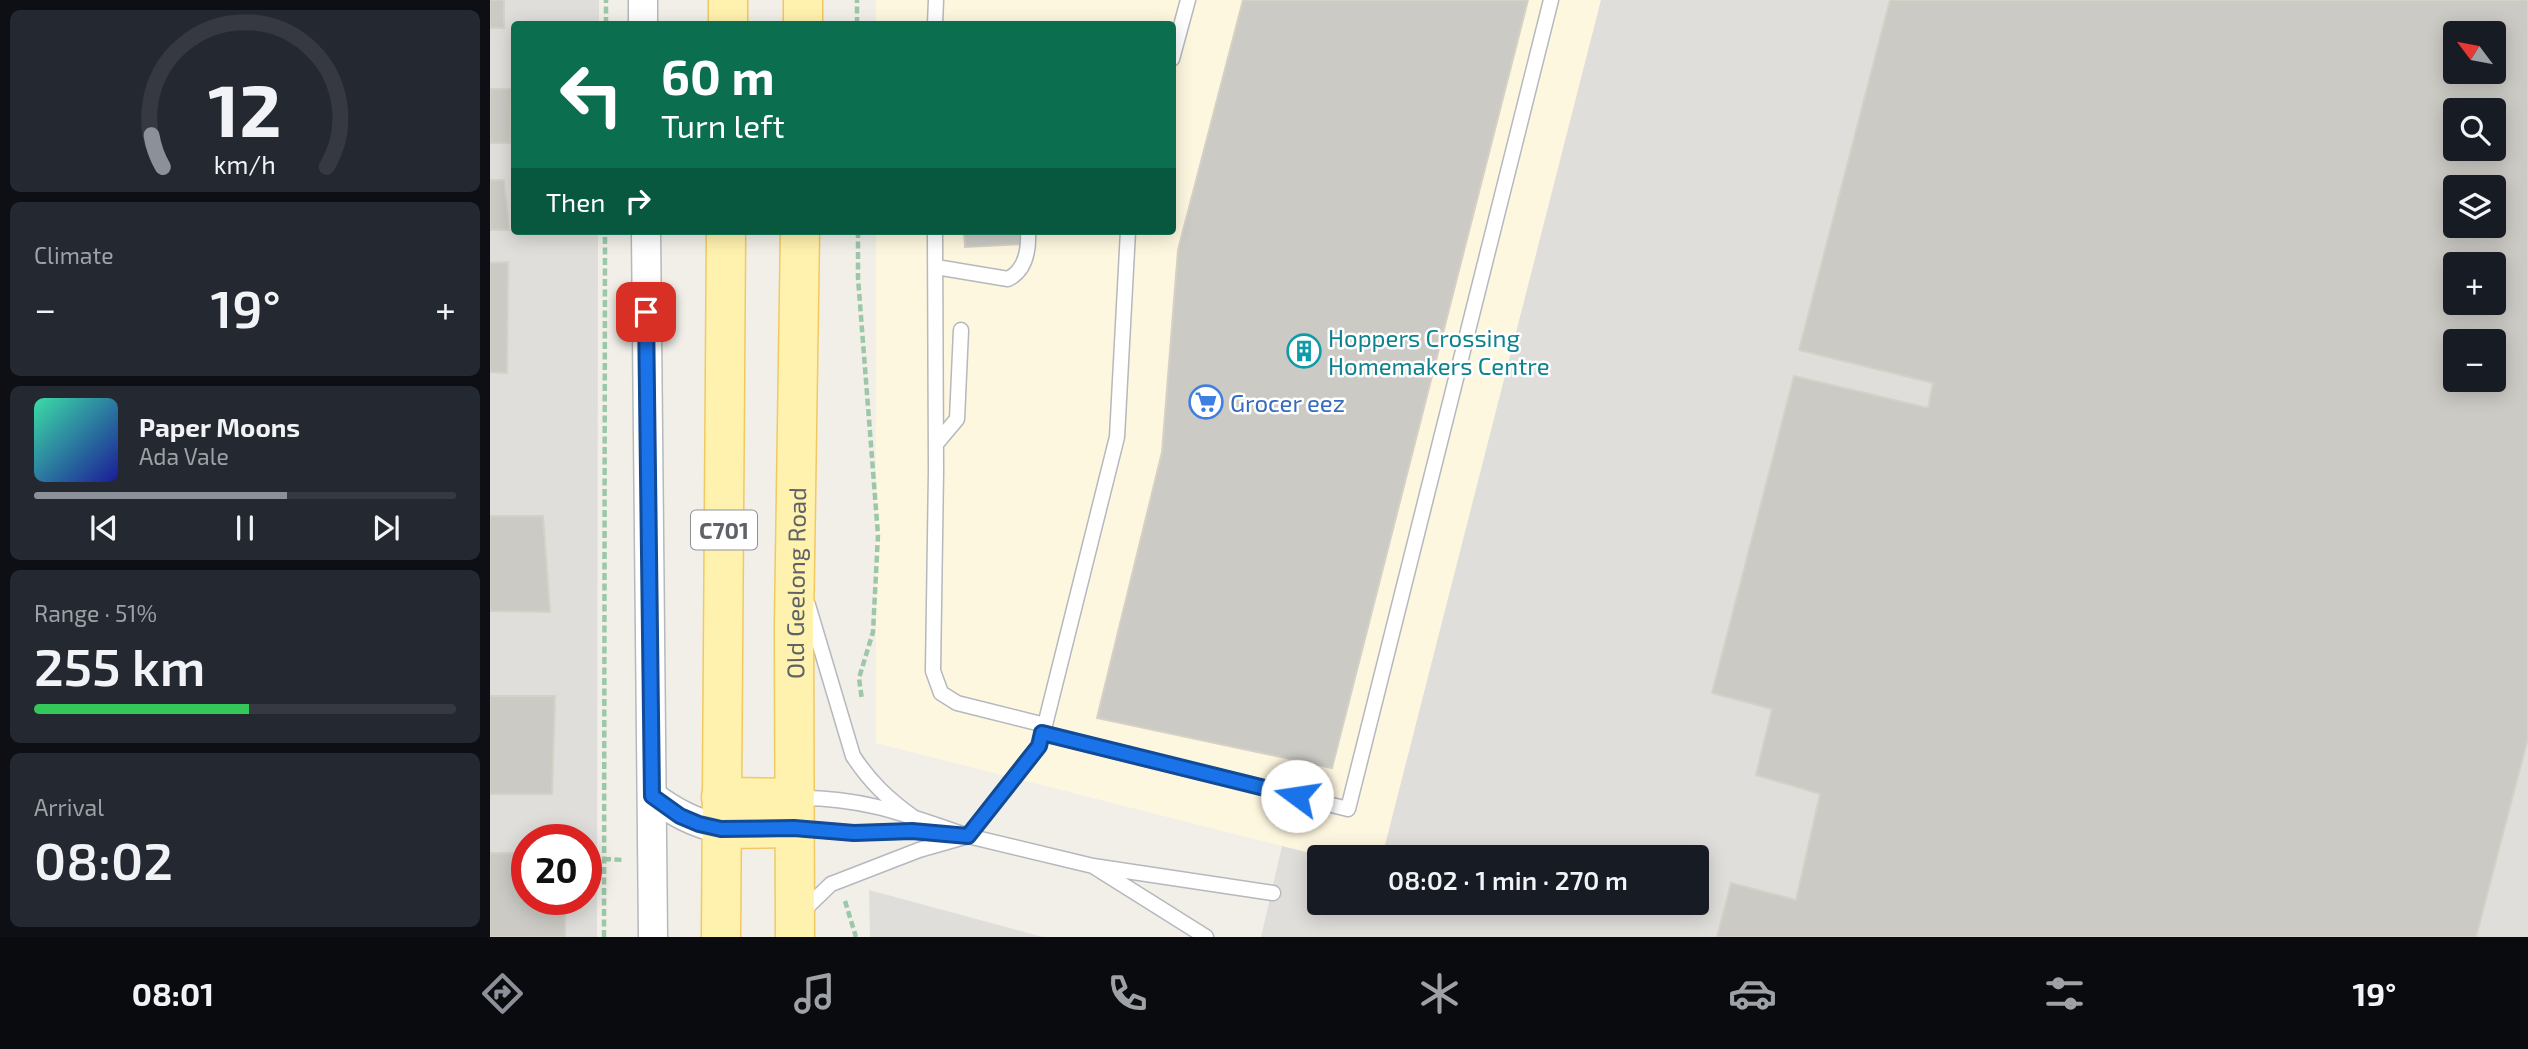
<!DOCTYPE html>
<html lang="en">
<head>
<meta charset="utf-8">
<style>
	:root { --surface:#171b24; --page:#242831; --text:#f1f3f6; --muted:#9ea1a6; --line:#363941; --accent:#8c9099 }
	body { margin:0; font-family:"Exo 2",sans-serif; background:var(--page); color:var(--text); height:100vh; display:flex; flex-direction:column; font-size:26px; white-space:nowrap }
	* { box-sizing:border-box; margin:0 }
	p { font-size:23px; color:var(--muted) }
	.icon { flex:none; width:38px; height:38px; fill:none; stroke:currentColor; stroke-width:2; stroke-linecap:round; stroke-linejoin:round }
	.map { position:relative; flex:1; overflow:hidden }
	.details { display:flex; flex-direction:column; gap:10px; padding:10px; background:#0d0f14; width:490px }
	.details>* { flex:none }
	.top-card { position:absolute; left:21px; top:21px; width:665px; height:214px; border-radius:7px; box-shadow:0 4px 18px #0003; background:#0b6e4f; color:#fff; overflow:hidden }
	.needle { width:46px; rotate:302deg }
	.controls { position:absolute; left:1953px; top:21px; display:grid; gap:14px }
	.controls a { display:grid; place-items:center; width:63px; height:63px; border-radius:7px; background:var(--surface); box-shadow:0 4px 18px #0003; font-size:35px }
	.speed { position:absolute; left:21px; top:824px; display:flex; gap:14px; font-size:35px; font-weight:700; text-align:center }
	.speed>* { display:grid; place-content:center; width:91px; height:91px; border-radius:50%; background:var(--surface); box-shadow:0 4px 18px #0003; line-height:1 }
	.speed .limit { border:10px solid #d22; background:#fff; color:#111 }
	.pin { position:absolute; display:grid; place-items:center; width:60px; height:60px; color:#fff; margin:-30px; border-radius:14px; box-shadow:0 4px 10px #0006 }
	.me { position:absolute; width:77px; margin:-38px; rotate:284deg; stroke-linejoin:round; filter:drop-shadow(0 0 5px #0008) }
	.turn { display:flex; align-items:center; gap:24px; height:147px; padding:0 35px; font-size:32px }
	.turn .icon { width:91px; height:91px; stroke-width:2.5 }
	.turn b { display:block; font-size:49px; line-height:60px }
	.then { display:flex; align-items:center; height:66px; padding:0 35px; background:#0003; gap:14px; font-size:26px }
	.big { font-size:52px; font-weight:600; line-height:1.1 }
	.details .tile { flex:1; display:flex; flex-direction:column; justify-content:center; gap:10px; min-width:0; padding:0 24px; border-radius:10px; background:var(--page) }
	.details .dial { align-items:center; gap:0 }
	.dial svg { height:182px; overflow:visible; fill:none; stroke:var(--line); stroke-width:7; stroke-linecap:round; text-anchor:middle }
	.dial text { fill:var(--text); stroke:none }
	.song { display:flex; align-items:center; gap:21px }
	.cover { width:84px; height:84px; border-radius:10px; background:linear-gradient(135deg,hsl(160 70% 55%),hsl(240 70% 35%)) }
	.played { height:7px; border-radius:4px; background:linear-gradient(90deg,var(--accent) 60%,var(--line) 60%) }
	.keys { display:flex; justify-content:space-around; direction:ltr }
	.heat { display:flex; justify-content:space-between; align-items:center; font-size:38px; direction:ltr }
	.charge { height:10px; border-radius:5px; background:linear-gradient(90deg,#34c759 51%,var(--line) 0) }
	.trip { position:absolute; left:817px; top:845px; width:402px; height:70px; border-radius:7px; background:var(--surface); box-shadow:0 4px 18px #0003; font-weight:600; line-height:70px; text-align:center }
	.dock { display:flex; height:112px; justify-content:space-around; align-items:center; background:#090b0e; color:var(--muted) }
	.dock .icon { width:49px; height:49px }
	.dock .current { color:var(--accent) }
	.dock b { font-size:32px; color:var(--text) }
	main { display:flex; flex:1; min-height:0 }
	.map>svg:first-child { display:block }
</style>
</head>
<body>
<main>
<section class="details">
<div class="tile dial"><svg viewBox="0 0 100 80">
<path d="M14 69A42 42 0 1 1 86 69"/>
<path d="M14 69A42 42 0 0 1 9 55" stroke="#8c9099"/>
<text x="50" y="56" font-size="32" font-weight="700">12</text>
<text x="50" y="72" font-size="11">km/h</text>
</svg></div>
<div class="tile"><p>Climate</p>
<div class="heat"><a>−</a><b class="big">19°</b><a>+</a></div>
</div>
<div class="tile">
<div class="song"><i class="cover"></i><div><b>Paper Moons</b><p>Ada Vale</p></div></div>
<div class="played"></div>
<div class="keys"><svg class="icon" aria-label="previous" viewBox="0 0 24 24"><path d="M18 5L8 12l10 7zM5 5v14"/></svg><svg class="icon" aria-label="pause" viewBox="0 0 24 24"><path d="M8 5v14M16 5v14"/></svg><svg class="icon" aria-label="next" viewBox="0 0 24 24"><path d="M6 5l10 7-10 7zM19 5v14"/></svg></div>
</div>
<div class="tile"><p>Range · 51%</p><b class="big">255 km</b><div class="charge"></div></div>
<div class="tile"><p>Arrival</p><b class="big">08:02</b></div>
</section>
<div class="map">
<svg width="2038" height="937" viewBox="0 0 2038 937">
	<rect width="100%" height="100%" fill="#f1efe8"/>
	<path fill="#fef7e0" d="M386,0H1111L892,857H835L386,743V231H682V24H386Z"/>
	<path fill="#e0deda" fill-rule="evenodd" d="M0,0H109V24H24V231H108L107,937H0ZM37,840H96V900H37Z
		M1111,0H2038V937H771L792,846L835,857L830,858V903H1208V858L892,857ZM1965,33H2004V72H1965ZM1965,110H2004V149H1965ZM1965,187H2004V226H1965ZM1965,264H2004V303H1965ZM1965,341H2004V380H1965Z
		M379,890L553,937H380Z"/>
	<path fill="#cccac5" stroke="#d6d1c6" stroke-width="2" fill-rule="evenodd" d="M0,0H14V28H0Z
		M753,0H1038L842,768L607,718L672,452L688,250Z
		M1400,0H2038V738L1986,937H1227L1241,883L1306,900L1330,794L1266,775L1282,709L1222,693L1304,376L1438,408L1443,383L1309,350ZM1965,33H2004V72H1965ZM1965,110H2004V149H1965ZM1965,187H2004V226H1965ZM1965,264H2004V303H1965ZM1965,341H2004V380H1965Z
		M0,89H21L20,143H0Z
		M0,180H14L19,230H0Z
		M474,231H534V244L475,247Z
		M18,262L17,373L0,372V263Z
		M0,516H53L60,612L0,611Z
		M0,696H65L62,794H0Z
		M0,853H37V900H75V937H0Z"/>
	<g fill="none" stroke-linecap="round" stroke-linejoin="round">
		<defs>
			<path id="lane" d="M445,24L446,0
				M682,59L698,0
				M445,231L446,471L443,671L451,693L467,703L555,725
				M446,267L518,279C536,270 539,250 538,231
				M446,444L467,419L471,330
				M318,605L363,756C380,782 398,799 423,817
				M552,733L858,809L1061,0
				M307,798C373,797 417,815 478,836
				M305,828L364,833L422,831L456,834
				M603,866L478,836L549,746L555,725L627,437L638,231
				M313,911L341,884L349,881L429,850L478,836
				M716,937L603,866L783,893"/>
			<path id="street" d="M153,0V24
				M156,231L163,937
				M162,796C184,812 204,823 231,829"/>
			<g id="primary">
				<path d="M238,24V0"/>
				<path d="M313,24V0"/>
				<path d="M231,797L305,798"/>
				<path d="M231,829L304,828"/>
				<path d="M231,937L236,231"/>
				<path id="s1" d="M305,937L304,625L310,231"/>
			</g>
		</defs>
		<use href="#lane" stroke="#b5b8bc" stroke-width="17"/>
		<use href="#street" stroke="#b5b8bc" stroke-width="31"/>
		<use href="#primary" stroke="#f2c960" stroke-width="41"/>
		<path stroke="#9cc7a9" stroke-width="4.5" stroke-dasharray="7 3.5" stroke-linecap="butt" d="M116,24V0
			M367,24V0
			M368,231V278L388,535L383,632L369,678L372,700
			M114,859L134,860
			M355,901L366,937
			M114,937L115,231"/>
		<use href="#lane" stroke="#fff" stroke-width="14"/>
		<use href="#street" stroke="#fff" stroke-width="28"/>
		<use href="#primary" stroke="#fff2af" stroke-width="38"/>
	</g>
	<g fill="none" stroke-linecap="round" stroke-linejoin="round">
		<defs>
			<path id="route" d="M156,312L162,796L190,816L209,824L231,829L304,828L364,833L422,831L478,836L549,746L552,733L807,796"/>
		</defs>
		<use href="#route" stroke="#114b97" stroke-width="18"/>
		<use href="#route" stroke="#1a73e8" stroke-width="12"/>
	</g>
	<defs>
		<symbol id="building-ring" viewBox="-11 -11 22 22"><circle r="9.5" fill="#fff" stroke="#0f9aa8" stroke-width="1.5"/><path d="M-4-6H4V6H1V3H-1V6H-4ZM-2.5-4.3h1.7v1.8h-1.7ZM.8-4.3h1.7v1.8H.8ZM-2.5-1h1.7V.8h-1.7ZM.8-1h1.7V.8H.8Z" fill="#0f9aa8"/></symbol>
		<symbol id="supermarket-ring" viewBox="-11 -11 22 22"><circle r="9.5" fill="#fff" stroke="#3f7fe0" stroke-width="1.5"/><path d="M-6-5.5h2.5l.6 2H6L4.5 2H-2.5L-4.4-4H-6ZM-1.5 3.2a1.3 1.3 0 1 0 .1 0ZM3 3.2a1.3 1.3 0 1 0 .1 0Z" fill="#3f7fe0"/></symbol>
	</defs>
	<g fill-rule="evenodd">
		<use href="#building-ring" x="795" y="332" width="38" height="38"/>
		<use href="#supermarket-ring" x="697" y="383" width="38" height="38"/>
	</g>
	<g text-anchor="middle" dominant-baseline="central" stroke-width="5" stroke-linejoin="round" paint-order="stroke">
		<rect fill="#fff" stroke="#8f9295" stroke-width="2" x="201" y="510.5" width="66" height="39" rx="5"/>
		<g font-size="23" font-weight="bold" fill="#5f6368">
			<text x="234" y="530">C701</text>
		</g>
		<g font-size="24" fill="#0d838f" stroke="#fff" text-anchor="start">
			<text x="838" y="337">Hoppers Crossing<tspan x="838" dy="28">Homemakers Centre</tspan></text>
		</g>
		<g font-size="24" fill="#366cbe" stroke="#fff" text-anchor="start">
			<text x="740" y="402">Grocer eez</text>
		</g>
		<g font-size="24" fill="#5f6368" stroke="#fff">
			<text stroke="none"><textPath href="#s1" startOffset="354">Old Geelong Road</textPath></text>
		</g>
	</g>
</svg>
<div class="controls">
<a><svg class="needle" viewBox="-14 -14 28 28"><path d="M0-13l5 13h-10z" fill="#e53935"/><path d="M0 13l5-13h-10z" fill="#9ea1a6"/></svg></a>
<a><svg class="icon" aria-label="search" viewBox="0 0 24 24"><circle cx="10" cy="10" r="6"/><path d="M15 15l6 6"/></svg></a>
<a><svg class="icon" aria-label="layers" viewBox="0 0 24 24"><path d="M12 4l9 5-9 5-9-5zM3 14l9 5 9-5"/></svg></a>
<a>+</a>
<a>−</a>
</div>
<div class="speed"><div class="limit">20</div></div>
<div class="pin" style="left:156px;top:312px;background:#d93025"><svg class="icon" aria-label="arrive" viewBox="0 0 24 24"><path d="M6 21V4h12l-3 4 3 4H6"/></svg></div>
<svg class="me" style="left:807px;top:796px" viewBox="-20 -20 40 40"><circle r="19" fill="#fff"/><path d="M0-13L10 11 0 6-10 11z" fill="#1a73e8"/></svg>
<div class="trip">08:02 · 1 min · 270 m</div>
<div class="top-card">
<div class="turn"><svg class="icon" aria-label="left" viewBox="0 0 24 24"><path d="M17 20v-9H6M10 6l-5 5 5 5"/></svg><div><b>60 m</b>Turn left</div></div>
<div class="then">Then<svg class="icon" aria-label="right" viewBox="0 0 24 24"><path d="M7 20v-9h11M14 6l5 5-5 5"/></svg></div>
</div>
</div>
</main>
<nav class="dock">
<b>08:01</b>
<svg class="icon current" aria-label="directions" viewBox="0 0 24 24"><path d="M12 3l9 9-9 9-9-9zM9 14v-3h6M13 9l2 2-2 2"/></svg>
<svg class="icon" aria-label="music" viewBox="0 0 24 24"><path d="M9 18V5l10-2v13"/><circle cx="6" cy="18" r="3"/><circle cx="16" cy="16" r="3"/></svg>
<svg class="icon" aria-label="phone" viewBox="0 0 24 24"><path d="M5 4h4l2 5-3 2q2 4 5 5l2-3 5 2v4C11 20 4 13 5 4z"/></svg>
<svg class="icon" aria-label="climate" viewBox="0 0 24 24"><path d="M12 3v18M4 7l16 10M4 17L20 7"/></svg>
<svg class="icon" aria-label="car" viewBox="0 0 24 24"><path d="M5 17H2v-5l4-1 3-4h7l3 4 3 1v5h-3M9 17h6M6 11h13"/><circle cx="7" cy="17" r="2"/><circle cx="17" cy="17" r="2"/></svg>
<svg class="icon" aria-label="filters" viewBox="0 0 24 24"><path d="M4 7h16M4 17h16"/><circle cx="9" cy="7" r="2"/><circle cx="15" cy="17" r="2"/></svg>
<b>19°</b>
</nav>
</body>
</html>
